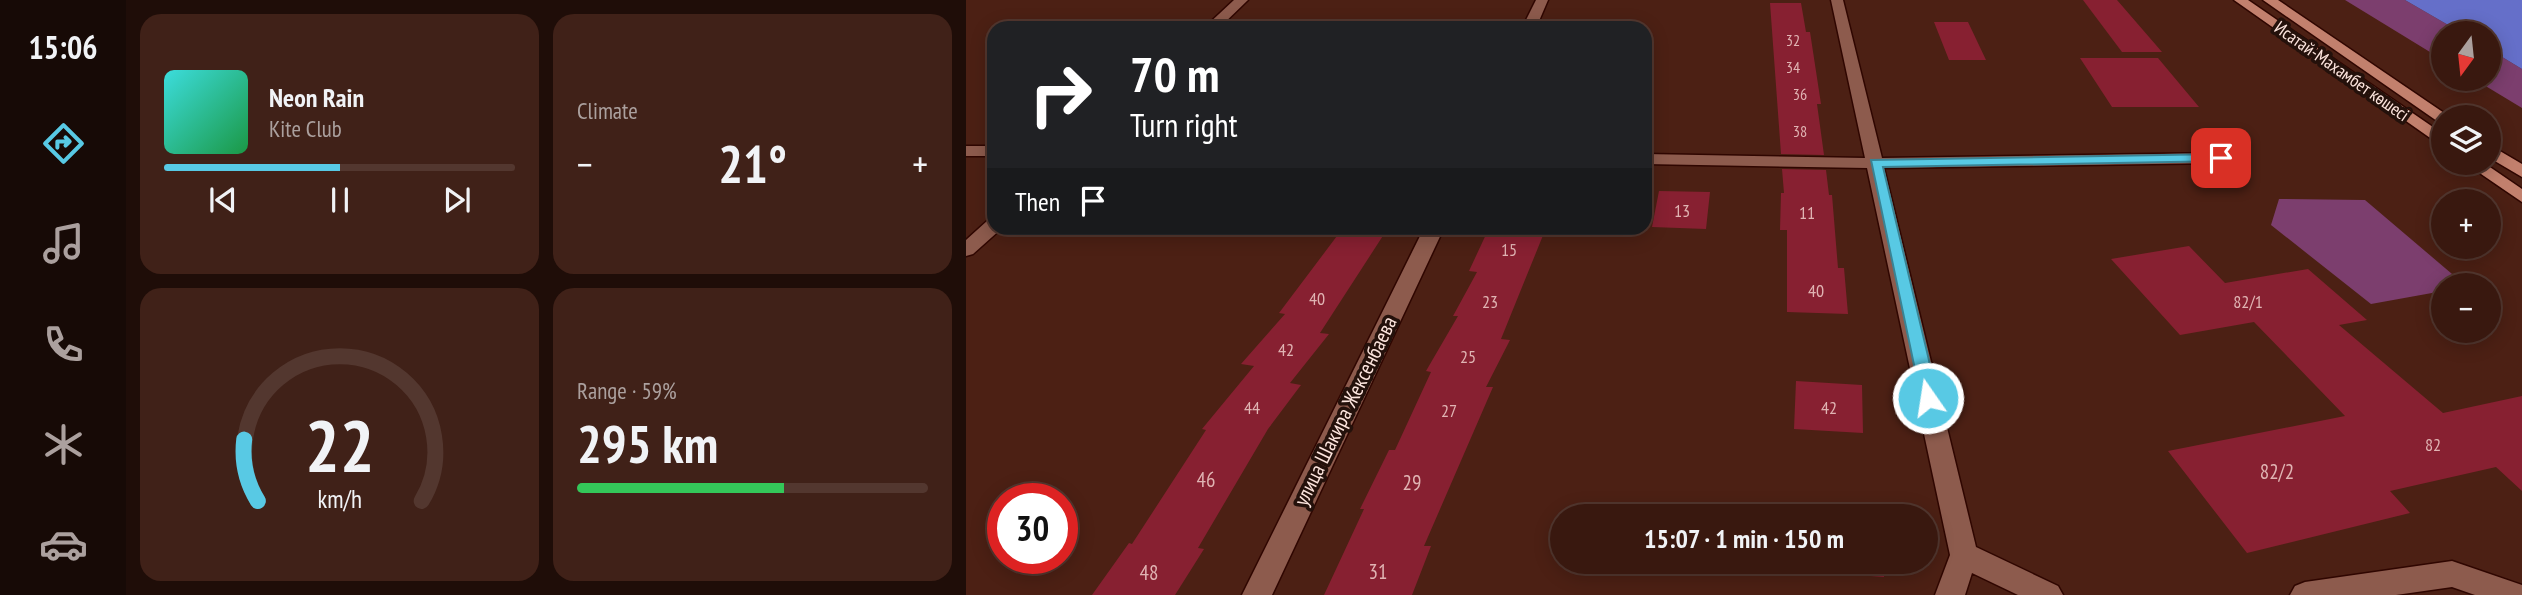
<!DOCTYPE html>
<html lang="en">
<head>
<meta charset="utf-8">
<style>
	:root { --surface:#39180f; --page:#402118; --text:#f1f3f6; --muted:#aba09e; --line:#53372f; --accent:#58c9e4 }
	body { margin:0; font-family:"PT Sans Narrow",sans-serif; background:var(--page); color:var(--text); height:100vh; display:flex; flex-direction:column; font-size:26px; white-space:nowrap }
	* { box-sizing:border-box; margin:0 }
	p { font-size:23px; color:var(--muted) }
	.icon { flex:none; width:38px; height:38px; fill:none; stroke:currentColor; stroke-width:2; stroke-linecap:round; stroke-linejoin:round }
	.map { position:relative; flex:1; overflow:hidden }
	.sheet { display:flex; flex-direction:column; gap:14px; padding:14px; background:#1f0d08; width:840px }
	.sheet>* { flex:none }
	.top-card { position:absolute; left:21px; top:21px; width:665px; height:214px; border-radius:21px; box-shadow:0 4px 18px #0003,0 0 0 2px var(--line); background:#202124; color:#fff; overflow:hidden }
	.needle { width:46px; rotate:195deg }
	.buttons { position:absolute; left:1465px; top:21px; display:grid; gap:14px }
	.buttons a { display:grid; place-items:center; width:70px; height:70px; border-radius:50%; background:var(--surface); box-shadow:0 4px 18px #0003,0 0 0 2px var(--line); font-size:35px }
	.speed { position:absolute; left:21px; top:483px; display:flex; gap:14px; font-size:35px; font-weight:700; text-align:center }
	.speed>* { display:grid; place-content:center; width:91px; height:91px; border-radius:50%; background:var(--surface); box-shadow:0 4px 18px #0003,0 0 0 2px var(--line); line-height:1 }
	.speed .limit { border:10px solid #d22; background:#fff; color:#111 }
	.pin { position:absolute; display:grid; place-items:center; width:60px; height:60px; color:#fff; margin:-30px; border-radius:14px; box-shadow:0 4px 10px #0006 }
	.me { position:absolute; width:77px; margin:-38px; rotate:347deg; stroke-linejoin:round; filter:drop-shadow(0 0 5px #0008) }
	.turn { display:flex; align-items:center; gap:24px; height:147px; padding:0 28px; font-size:32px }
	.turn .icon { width:91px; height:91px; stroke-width:2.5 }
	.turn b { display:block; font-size:49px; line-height:60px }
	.then { display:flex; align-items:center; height:66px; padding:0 28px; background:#0003; gap:14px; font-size:26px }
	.big { font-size:52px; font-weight:700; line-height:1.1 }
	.sheet .card { flex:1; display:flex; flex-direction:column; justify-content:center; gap:10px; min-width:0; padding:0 24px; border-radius:21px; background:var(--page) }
	.sheet .dial { align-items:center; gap:0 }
	.dial svg { height:182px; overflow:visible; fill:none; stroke:var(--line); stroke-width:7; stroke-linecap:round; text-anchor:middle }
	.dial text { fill:var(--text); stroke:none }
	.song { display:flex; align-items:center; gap:21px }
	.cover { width:84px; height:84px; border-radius:10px; background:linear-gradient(135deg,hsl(180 70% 55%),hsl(140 70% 35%)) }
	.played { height:7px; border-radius:4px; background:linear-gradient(90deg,var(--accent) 50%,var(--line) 50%) }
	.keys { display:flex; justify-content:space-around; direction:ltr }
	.heat { display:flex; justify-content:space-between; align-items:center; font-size:38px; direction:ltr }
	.charge { height:10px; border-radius:5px; background:linear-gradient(90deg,#34c759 59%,var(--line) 0) }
	.sheet .tiles { flex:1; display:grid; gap:14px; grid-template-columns:repeat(2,1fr) }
	.trip { position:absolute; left:584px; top:504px; width:388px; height:70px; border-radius:35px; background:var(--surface); box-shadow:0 4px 18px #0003,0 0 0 2px var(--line); font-weight:700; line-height:70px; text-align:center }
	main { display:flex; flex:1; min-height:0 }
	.menu { display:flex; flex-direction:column; width:126px; justify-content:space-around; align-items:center; background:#170a06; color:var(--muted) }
	.menu .icon { width:49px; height:49px }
	.menu .current { color:var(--accent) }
	.menu b { font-size:32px; color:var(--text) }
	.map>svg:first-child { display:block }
</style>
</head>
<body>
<main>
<nav class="menu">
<b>15:06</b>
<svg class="icon current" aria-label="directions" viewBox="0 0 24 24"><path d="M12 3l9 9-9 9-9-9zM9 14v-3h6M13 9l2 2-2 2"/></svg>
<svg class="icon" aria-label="music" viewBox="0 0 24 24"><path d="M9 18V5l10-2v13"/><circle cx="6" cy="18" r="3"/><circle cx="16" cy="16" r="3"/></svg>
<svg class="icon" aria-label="phone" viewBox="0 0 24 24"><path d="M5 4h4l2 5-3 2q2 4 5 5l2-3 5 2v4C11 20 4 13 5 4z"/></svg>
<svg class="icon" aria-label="climate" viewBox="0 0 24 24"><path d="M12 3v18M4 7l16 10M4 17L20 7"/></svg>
<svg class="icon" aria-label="car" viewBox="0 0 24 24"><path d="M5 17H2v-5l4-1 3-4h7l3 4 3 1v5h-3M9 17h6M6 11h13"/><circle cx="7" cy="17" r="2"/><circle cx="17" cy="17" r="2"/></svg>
</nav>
<section class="sheet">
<div class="tiles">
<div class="card">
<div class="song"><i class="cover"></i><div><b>Neon Rain</b><p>Kite Club</p></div></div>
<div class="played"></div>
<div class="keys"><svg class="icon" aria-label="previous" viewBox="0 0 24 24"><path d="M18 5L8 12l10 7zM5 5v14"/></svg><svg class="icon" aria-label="pause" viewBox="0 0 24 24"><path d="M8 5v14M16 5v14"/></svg><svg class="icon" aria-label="next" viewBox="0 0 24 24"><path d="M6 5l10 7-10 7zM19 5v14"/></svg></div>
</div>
<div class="card"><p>Climate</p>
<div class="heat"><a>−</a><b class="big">21°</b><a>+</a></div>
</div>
<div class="card dial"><svg viewBox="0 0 100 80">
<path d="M14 69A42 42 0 1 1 86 69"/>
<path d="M14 69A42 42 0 0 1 8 42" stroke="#58c9e4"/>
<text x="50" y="56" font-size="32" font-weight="700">22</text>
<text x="50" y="72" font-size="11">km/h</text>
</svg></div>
<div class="card"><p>Range · 59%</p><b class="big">295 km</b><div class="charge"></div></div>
</div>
</section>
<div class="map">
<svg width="1556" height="595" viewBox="0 0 1556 595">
	<rect width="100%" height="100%" fill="#4c2014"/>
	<path fill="#7c3e6e" d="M1379,0H1439L1496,33H1477V60Z
		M1523,49L1556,69V108L1508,79H1522Z
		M1313,199L1399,200L1499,285H1477V291L1405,304L1305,225Z"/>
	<path fill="#656fc9" d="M1439,0H1556V69L1523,49L1522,33H1496Z"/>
	<path fill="#872031" d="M1117,0H1151L1196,52H1156Z
		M804,3H835L840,32H844L855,104H851L858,155L815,154Z
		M968,22H1002L1020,60H983Z
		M1114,58H1192L1233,107H1146Z
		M816,169L860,170L863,195H866L872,268H878L882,314L821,312V230H814L815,193H818Z
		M693,191L744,192L740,229L686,227Z
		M377,228H422L354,333L363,334L324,383L335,385L302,429L232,548L238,549L209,595H126L163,543L166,544L240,430L236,429L288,366L275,364L319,314L313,313Z
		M523,228H580L535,339L544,340L520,387H527L458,546H465L446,595H358L398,509H394L423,450H429L465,372L460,371L492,316H487L511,272L503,271Z
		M1223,246L1259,283L1342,269L1401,320L1373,325L1477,413L1556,396V491L1530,467L1424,491L1444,513L1281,553L1202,451L1379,416L1288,322L1214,335L1145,259Z
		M830,381L896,385L897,433L828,429Z
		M839,508L914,513L915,516H838Z
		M837,562H917L918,577L837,571Z"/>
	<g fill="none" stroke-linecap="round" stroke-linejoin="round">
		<defs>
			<path id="street" d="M268,0H282L253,28H238Z
				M570,0H582L570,28H556Z
				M865,0H877L916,158L1256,153L1265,158L1256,163L918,168L1010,547L1092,586L1097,595H1052L1006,573L999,595H969L984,555L901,168L679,164V154L899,158Z
				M0,146H28V156H0Z
				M28,219V228L35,229L7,254L0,256V240L21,221Z
				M458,228H478L306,595H276Z
				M1486,561L1556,585V595H1509L1486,587L1430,595H1324L1329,586L1339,582Z"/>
			<path id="primary" d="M1268,0H1282L1477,134V147Z
				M1297,0H1312L1484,117H1477V123L1471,121Z
				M1522,144L1556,164V177L1522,157Z
				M1499,163H1518L1556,189V202Z"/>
		</defs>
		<use href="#street" stroke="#2f0600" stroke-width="3"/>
		<use href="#primary" stroke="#2f0600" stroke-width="3"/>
		<use href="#street" fill="#8d5b4d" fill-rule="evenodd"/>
		<use href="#primary" fill="#c2806d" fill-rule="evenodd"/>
	</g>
	<path fill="#58c9e4" stroke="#398394" stroke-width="2" d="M1255,154L1262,158L1260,161L917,167L972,398L969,403H956L905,160Z"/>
	<g text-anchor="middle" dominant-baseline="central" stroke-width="7" stroke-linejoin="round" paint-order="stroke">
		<g font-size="16" fill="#e0b4b3">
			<text x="827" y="40">32</text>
			<text x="827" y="67">34</text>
			<text x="834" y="94">36</text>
			<text x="834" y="131">38</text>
		</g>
		<g font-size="18" fill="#fde5de" stroke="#24110b">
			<text transform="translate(1376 71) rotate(35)">Исатай-Махамбет көшесі</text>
		</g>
		<g font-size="18" fill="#e0b4b3">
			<text x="716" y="210">13</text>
			<text x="841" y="212">11</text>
			<text x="543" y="249">15</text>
			<text x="850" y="290">40</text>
			<text x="351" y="298">40</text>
			<text x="524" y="301">23</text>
			<text x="1282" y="301">82/1</text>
			<text x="320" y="349">42</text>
			<text x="502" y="356">25</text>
			<text x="286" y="407">44</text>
			<text x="863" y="407">42</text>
			<text x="483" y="410">27</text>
			<text x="1467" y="444">82</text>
		</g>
		<g font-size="21" fill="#fde5de" stroke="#24110b">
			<text transform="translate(379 411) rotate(-64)">улица Шакира Жексенбаева</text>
		</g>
		<g font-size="21" fill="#e0b4b3">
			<text x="1311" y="471">82/2</text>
			<text x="240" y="479">46</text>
			<text x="446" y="482">29</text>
			<text x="412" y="571">31</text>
			<text x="183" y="572">48</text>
		</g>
	</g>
</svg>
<div class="buttons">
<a><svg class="needle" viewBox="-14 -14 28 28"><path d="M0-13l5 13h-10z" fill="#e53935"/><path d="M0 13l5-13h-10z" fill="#aba09e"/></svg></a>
<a><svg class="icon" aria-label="layers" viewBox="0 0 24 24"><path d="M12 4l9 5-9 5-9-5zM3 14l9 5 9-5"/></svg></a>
<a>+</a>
<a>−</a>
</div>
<div class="speed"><div class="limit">30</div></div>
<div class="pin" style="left:1255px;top:158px;background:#d93025"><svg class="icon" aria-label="arrive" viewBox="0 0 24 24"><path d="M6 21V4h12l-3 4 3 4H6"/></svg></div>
<svg class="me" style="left:962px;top:398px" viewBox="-20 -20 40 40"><circle r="17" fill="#58c9e4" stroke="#fff" stroke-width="3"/><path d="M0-11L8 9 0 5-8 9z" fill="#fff"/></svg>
<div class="trip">15:07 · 1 min · 150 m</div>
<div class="top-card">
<div class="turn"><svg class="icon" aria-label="right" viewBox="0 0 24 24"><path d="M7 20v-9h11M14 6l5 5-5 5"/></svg><div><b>70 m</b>Turn right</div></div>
<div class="then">Then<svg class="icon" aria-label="arrive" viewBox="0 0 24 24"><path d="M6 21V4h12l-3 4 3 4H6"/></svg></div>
</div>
</div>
</main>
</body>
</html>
